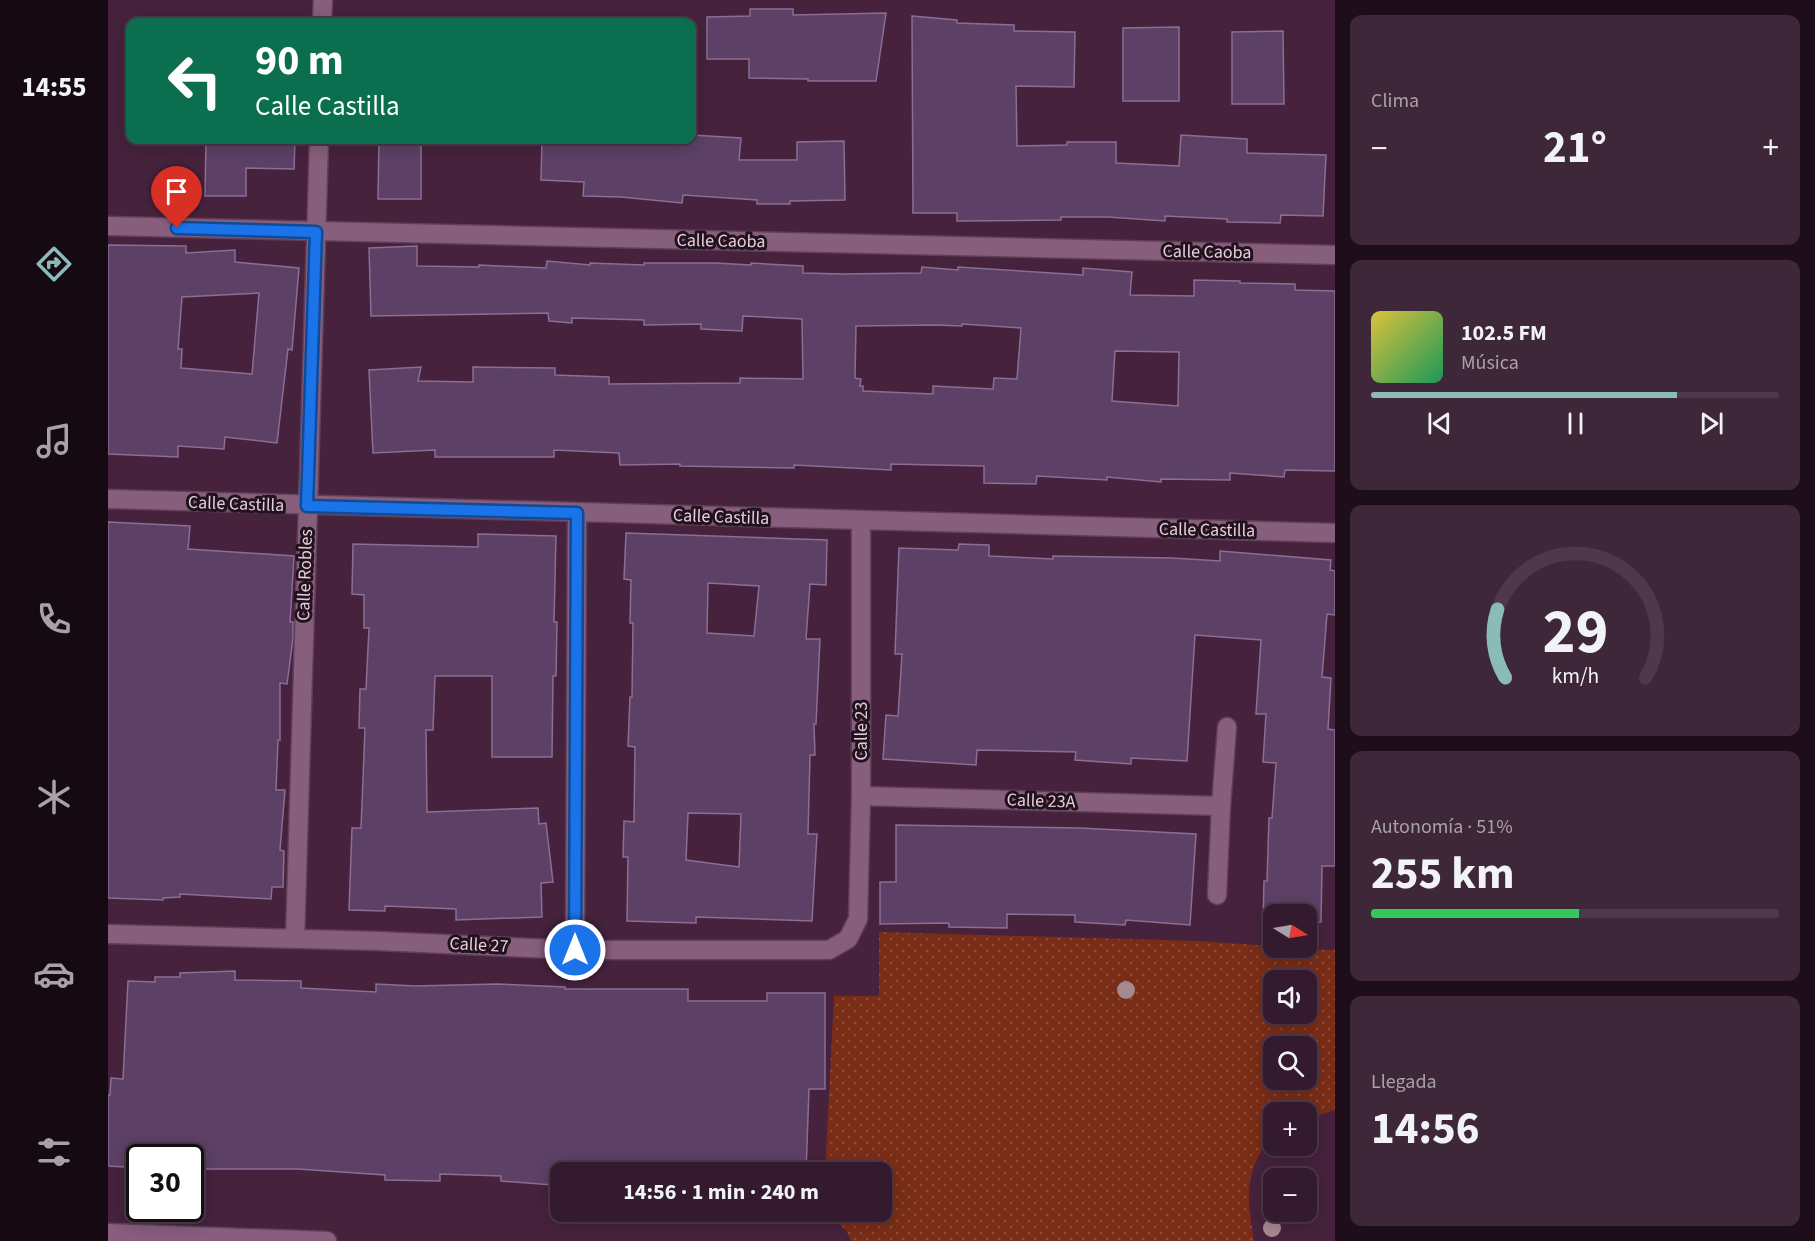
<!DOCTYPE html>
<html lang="es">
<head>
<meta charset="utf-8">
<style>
	:root { --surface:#341a2e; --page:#3f273a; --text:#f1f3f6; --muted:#a9a1aa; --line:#4e384a; --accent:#8bbbb9 }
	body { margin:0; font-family:"Source Sans 3",sans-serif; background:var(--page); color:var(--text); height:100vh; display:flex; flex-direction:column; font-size:22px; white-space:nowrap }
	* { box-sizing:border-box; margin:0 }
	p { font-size:20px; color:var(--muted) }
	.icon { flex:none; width:33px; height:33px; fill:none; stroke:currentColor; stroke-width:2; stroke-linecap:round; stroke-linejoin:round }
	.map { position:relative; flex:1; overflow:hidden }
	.details { display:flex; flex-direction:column; gap:15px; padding:15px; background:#1d0e19; width:480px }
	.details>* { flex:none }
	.banner { position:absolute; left:18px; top:18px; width:570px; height:126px; border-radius:12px; box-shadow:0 3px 15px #0003,0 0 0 2px var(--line); background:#0b6e4f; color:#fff; overflow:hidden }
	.needle { width:39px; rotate:101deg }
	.controls { position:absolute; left:1155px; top:904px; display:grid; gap:12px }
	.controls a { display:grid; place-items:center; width:54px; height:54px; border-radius:12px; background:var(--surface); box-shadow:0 3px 15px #0003,0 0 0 2px var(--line); font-size:30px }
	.speed { position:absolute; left:18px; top:1144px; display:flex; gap:12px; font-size:30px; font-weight:700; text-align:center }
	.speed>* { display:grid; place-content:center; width:78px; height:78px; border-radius:50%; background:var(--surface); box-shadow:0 3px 15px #0003,0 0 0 2px var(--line); line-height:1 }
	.speed .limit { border:3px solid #111; border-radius:9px; background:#fff; color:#111 }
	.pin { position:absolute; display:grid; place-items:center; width:51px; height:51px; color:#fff; margin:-62px -26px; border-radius:50% 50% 50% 0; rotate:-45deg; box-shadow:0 0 6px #0007 }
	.pin .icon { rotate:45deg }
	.me { position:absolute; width:66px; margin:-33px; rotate:0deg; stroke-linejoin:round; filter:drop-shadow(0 0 4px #0008) }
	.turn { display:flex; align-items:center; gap:21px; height:126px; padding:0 30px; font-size:27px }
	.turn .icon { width:78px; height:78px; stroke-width:2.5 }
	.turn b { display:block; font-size:42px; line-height:51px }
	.big { font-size:45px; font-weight:700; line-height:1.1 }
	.details .card { flex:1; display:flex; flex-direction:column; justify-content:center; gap:9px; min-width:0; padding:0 21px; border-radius:12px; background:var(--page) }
	.details .dial { align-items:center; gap:0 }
	.dial svg { height:156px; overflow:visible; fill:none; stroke:var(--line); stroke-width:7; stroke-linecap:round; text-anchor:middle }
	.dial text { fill:var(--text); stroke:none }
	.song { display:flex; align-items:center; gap:18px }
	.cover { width:72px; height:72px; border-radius:9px; background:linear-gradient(135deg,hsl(50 70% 55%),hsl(150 70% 35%)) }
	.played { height:6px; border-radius:3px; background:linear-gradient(90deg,var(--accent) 75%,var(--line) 75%) }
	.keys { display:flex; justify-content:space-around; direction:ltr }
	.heat { display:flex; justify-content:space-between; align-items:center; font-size:33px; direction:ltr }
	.charge { height:9px; border-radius:4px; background:linear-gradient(90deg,#34c759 51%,var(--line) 0) }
	.trip { position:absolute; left:442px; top:1162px; width:342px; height:60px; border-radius:12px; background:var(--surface); box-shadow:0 3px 15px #0003,0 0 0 2px var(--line); font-weight:700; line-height:60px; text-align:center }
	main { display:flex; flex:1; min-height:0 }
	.tab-bar { display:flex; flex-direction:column; width:108px; justify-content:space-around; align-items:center; background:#150a12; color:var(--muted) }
	.tab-bar .icon { width:42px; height:42px }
	.tab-bar .selected { color:var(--accent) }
	.tab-bar b { font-size:27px; color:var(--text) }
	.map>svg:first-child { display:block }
</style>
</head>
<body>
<main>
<nav class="tab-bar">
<b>14:55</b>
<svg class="icon selected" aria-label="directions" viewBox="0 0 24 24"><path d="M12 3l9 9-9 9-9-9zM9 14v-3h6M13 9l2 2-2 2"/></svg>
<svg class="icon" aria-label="music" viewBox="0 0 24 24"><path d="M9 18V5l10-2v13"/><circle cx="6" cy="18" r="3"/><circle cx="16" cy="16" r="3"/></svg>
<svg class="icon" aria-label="phone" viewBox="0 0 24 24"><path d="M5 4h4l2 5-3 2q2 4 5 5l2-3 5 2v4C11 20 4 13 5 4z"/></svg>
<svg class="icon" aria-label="climate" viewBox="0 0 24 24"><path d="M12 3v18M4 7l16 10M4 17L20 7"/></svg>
<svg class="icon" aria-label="car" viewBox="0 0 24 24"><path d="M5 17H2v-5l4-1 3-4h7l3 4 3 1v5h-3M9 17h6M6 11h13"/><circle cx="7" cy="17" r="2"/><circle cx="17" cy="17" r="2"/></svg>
<svg class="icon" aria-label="filters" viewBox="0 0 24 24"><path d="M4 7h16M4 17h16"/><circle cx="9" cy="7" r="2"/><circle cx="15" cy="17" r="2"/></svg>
</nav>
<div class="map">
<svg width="1227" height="1241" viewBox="0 0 1227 1241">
	<defs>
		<pattern id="green-dots" width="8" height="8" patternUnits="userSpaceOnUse" patternTransform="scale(1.5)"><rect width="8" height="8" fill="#792d16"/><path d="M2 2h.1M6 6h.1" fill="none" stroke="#8c4a37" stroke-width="1.8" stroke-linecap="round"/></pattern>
	</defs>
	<rect width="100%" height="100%" fill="#46223d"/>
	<path fill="url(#green-dots)" fill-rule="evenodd" d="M771,932L1090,941L1165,946L1166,948L1227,950V1110L1199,1119L1198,1113H1166C1166,1141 1155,1143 1146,1166C1137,1192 1142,1214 1146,1241H743L739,1232L720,1212H774V1173H717L726,996H771ZM1166,981H1198V1014H1166ZM1166,1047H1198V1080H1166Z"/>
	<path fill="#5c4065" stroke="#8b6e95" stroke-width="1.5" fill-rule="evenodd" d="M642,9H685V15L778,13L768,81H700V79L641,78V59H599V17L642,16Z
		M804,16L849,20V23L906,25V31L967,32L966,87L908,86L909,146L959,145V142H1008V163L1071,166L1073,135L1139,139V153L1218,155L1215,216L1173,215L1172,223L1119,222V219L1057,216V221L1000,217H953V220L849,221V213H805Z
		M1071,27V101H1015V28Z
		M1175,31L1176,104H1124V32Z
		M584,135L633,138L631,160H689V142L736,141L737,200L682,201V204H649V200L575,195L574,203L513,197L475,196L476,182L433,180L434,140H584Z
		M98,140H187L186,169L138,168V196H97Z
		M271,140H313V199H270Z
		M0,245L78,246V253L127,250V262L191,268L184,350L180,349L169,443L117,437L116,449L70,446V457L0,454ZM151,293L144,374L73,368L74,349H70L74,297Z
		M309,246V266L371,267V265L438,268L439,261L482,265V263L536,265V263H607L643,265V263L695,266V273L735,274L813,273L814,267L850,270V267L975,275V268L1024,272L1022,295L1086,296V280L1132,281V283L1187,284V290L1227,291V471L1177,470L1176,477L1122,473V480L1053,479V482L999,477V480L929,476L928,484L876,483V466L783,464V470L686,465V468L572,466V464L512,465L511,453L446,450V457H327V450L265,453L261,370L313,367L310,381L365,382V367L447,368V375L501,377V384L632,383V378L695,379L694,319L635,316L634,331L593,329V324L536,325V320L464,318V323L441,321L440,313L263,316L261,248ZM854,324L913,328L909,379L886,378L885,389L825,386V394L755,391V386H752L753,379L747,378L748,326L827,325L854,326ZM1007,351L1071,352L1070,406L1004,401Z
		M0,522L82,526L80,549L186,556L182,622H185V638L179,684L172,683V740H170L168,790H177L172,850L176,851L175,887H164L163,899L72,894V897L55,898V900L0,898Z
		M518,533L719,540L718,585L702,584L698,639H712L708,724H706L707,755H702L700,834H709L704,921L588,917V923L519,921L520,857H515L516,821L526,822L527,747L520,746L522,697H524L525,623H522L523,580L516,579ZM600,583L651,586L646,636L599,633ZM580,813L633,814L631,867L578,860Z
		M370,534L448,536L446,622H449L448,676H445L444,757H384V676H327L325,730H318L319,812L430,808L431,824L438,823L445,882L433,883L434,917L348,920V909L277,906V911L241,910L244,828H253L257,728H251L252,689H258L261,628H256V595L244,594L245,544L370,547Z
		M851,544L881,545V556L945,559V556L1064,558L1112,561V551L1223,560L1222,570L1227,571V615L1219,614L1214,677L1223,678L1220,729L1227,730V866H1214L1213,922H1198V915H1166V922H1155L1156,881H1159L1161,818H1164L1168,763L1155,762L1158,714H1148L1153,640L1087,635L1079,761L1023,758V764L967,760L968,752L869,750L868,765L775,759L778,715L790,716L794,654H787L791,548L850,550Z
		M788,825L972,828L1088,834L1082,925L1018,920L1017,925L967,922V915L899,914V928L841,927V923L772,924V882H788Z
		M127,971V980L193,981V988L268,992V984L307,986L389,984L457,987V989H580V1001H659V993H717V1089H701L698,1173H446L445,1185L393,1181V1176L332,1174V1181L277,1180V1175L190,1169H87V1158H32V1168L0,1166V1095H2L3,1078L15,1079L20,981L47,982V977H72V973Z"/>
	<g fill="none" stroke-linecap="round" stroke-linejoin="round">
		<defs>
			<path id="minor" d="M214,22L215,0
				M0,226L1227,255
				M0,499L1227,533
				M753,796L1113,806
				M1109,895L1113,806L1119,727
				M0,934L270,941L467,950H721L740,939L750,919L753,796V521
				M187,939L211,140
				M467,950L469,513
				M0,1233L219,1241"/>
		</defs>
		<use href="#minor" stroke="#5f4058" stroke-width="21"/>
		<use href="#minor" stroke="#875e7c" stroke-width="18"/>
	</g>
	<g fill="#a68890">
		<circle cx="1018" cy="990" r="9"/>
		<circle cx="1164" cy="1228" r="9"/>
	</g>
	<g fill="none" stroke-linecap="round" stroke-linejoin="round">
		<defs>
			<path id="route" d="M69,228L208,232L199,506L469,513L467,950"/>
		</defs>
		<use href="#route" stroke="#114b97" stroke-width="15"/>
		<use href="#route" stroke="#1a73e8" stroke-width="10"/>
	</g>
	<g text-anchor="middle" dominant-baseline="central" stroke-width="6" stroke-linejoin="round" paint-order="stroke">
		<g font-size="18" fill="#e4cddd" stroke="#22121e">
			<text transform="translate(613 241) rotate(1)">Calle Caoba</text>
			<text transform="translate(1099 252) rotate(1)">Calle Caoba</text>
			<text transform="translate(128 504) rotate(2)">Calle Castilla</text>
			<text transform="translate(613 517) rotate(2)">Calle Castilla</text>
			<text transform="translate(1099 530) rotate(1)">Calle Castilla</text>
			<text transform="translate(197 575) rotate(-88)">Calle Robles</text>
			<text transform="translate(753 731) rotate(-90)">Calle 23</text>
			<text transform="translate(933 801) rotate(2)">Calle 23A</text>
			<text transform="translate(371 945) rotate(3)">Calle 27</text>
		</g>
	</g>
</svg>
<div class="controls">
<a><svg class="needle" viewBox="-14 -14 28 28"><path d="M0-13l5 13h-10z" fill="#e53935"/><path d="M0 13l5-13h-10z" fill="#a9a1aa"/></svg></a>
<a><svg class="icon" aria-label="sound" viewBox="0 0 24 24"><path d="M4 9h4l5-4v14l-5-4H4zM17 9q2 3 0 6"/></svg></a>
<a><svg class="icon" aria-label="search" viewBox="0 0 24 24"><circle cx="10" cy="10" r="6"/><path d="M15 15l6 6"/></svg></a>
<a>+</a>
<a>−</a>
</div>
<div class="speed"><div class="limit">30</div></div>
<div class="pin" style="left:69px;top:228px;background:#d93025"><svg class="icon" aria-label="arrive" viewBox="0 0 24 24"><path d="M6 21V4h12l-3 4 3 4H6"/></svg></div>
<svg class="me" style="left:467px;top:950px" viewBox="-20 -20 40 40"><circle r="17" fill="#1a73e8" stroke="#fff" stroke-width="3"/><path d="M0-11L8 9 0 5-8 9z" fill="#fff"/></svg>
<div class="trip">14:56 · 1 min · 240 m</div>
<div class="banner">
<div class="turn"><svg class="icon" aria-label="left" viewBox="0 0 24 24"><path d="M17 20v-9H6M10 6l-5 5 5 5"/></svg><div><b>90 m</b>Calle Castilla</div></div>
</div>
</div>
<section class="details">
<div class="card"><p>Clima</p>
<div class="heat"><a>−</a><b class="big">21°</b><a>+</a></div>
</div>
<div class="card">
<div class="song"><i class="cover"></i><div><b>102.5 FM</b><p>Música</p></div></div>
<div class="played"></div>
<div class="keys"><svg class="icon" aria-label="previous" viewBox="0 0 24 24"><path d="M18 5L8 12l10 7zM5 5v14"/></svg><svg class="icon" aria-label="pause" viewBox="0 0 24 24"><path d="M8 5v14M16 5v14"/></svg><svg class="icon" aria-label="next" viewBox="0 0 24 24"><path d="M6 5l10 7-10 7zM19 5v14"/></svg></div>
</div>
<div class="card dial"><svg viewBox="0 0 100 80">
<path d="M14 69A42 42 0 1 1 86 69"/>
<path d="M14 69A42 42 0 0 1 10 34" stroke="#8bbbb9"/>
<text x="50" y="56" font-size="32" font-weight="700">29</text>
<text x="50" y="72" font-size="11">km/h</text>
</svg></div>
<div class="card"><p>Autonomía · 51%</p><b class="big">255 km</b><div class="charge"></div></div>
<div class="card"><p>Llegada</p><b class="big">14:56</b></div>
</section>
</main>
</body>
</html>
